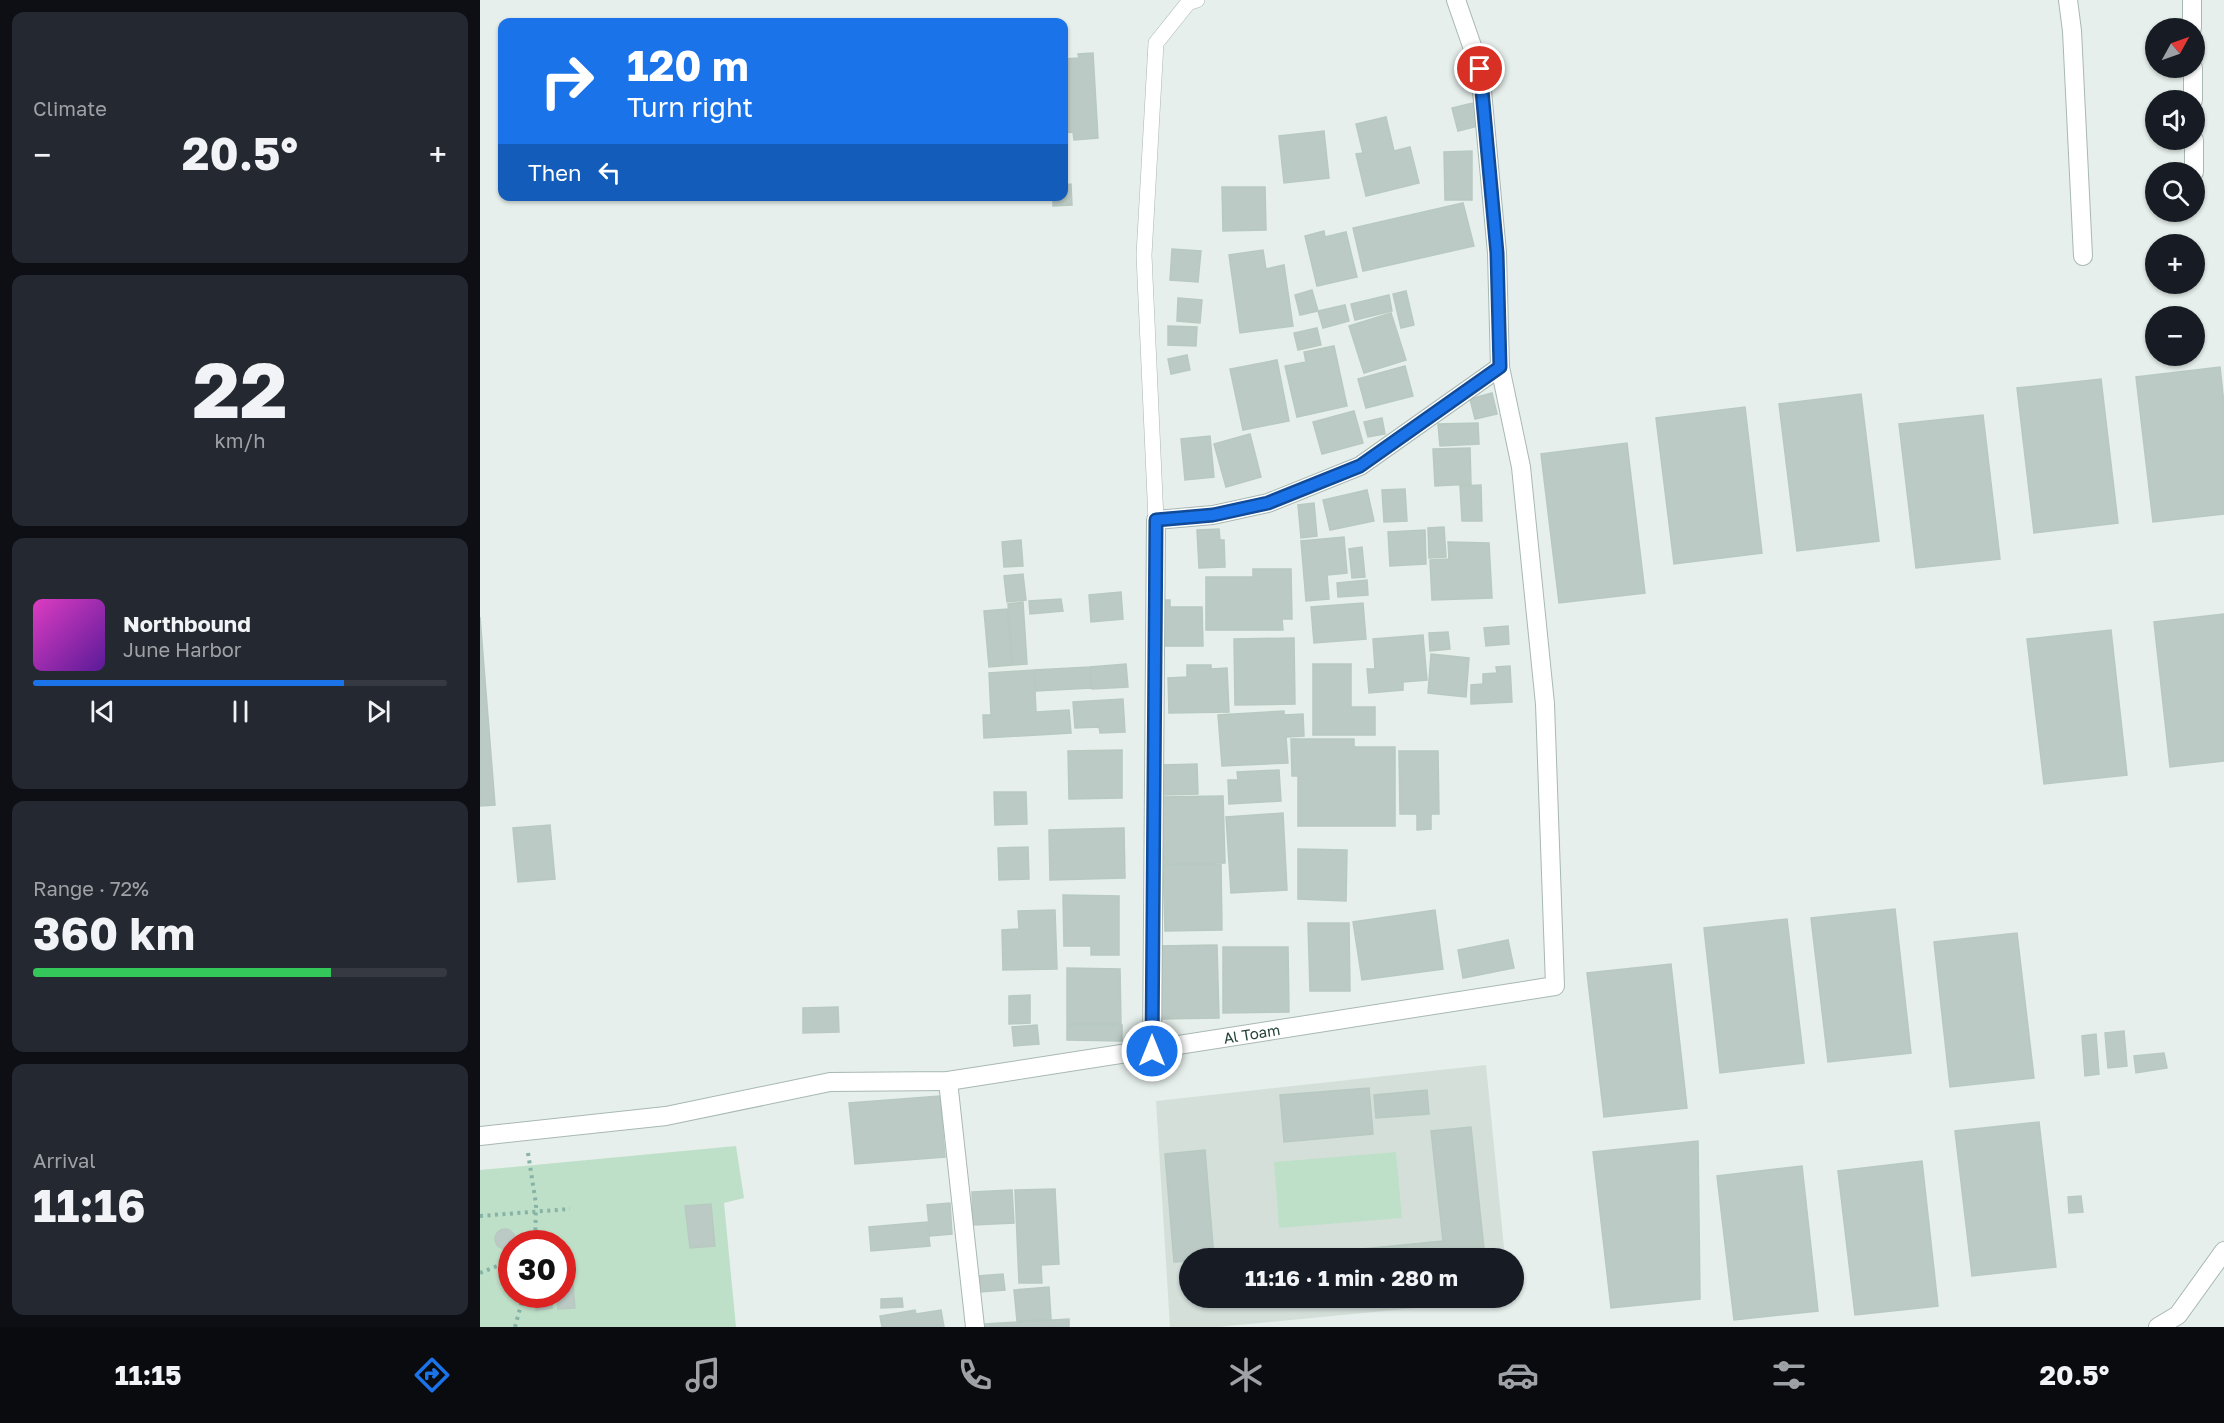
<!DOCTYPE html>
<html lang="en">
<head>
<meta charset="utf-8">
<style>
	:root { --surface:#171b24; --page:#242831; --text:#f1f3f6; --muted:#9ea1a6; --line:#363941; --accent:#1a73e8 }
	body { margin:0; font-family:"Golos Text",sans-serif; background:var(--page); color:var(--text); height:100vh; display:flex; flex-direction:column; font-size:22px; white-space:nowrap }
	* { box-sizing:border-box; margin:0 }
	p { font-size:20px; color:var(--muted) }
	.icon { flex:none; width:33px; height:33px; fill:none; stroke:currentColor; stroke-width:2; stroke-linecap:round; stroke-linejoin:round }
	.map { position:relative; flex:1; overflow:hidden }
	.drawer { display:flex; flex-direction:column; gap:12px; padding:12px; background:#0d0f14; width:480px }
	.drawer>* { flex:none }
	.top-card { position:absolute; left:18px; top:18px; width:570px; height:183px; border-radius:12px; box-shadow:0 2px 4px #0004; background:#1a73e8; color:#fff; overflow:hidden }
	.needle { width:39px; rotate:50deg }
	.controls { position:absolute; left:1665px; top:18px; display:grid; gap:12px }
	.controls a { display:grid; place-items:center; width:60px; height:60px; border-radius:50%; background:var(--surface); box-shadow:0 2px 4px #0004; font-size:30px }
	.speed { position:absolute; left:18px; top:1230px; display:flex; gap:12px; font-size:30px; font-weight:700; text-align:center }
	.speed>* { display:grid; place-content:center; width:78px; height:78px; border-radius:50%; background:var(--surface); box-shadow:0 2px 4px #0004; line-height:1 }
	.speed .limit { border:9px solid #d22; background:#fff; color:#111 }
	.pin { position:absolute; display:grid; place-items:center; width:51px; height:51px; color:#fff; margin:-26px; border:3px solid #fff; border-radius:50%; box-shadow:0 2px 6px #0007 }
	.me { position:absolute; width:66px; margin:-33px; rotate:0deg; stroke-linejoin:round; filter:drop-shadow(0 0 4px #0008) }
	.turn { display:flex; align-items:center; gap:21px; height:126px; padding:0 30px; font-size:27px }
	.turn .icon { width:78px; height:78px; stroke-width:2.5 }
	.turn b { display:block; font-size:42px; line-height:51px }
	.then { display:flex; align-items:center; height:57px; padding:0 30px; background:#0003; gap:12px; font-size:22px }
	.big { font-size:45px; font-weight:700; line-height:1.1 }
	.drawer .widget { flex:1; display:flex; flex-direction:column; justify-content:center; gap:9px; min-width:0; padding:0 21px; border-radius:12px; background:var(--page) }
	.drawer .dial { align-items:center; gap:0 }
	.dial b { font-size:78px; line-height:1 }
	.song { display:flex; align-items:center; gap:18px }
	.cover { width:72px; height:72px; border-radius:9px; background:linear-gradient(135deg,hsl(310 70% 55%),hsl(270 70% 35%)) }
	.played { height:6px; border-radius:3px; background:linear-gradient(90deg,var(--accent) 75%,var(--line) 75%) }
	.keys { display:flex; justify-content:space-around; direction:ltr }
	.heat { display:flex; justify-content:space-between; align-items:center; font-size:33px; direction:ltr }
	.charge { height:9px; border-radius:4px; background:linear-gradient(90deg,#34c759 72%,var(--line) 0) }
	.trip { position:absolute; left:699px; top:1248px; width:345px; height:60px; border-radius:30px; background:var(--surface); box-shadow:0 2px 4px #0004; font-weight:700; line-height:60px; text-align:center }
	.menu { display:flex; height:96px; justify-content:space-around; align-items:center; background:#090b0e; color:var(--muted) }
	.menu .icon { width:42px; height:42px }
	.menu .on { color:var(--accent) }
	.menu b { font-size:27px; color:var(--text) }
	main { display:flex; flex:1; min-height:0 }
	.map>svg:first-child { display:block }
</style>
</head>
<body>
<main>
<section class="drawer">
<div class="widget"><p>Climate</p>
<div class="heat"><a>−</a><b class="big">20.5°</b><a>+</a></div>
</div>
<div class="widget dial"><b>22</b><p>km/h</p></div>
<div class="widget">
<div class="song"><i class="cover"></i><div><b>Northbound</b><p>June Harbor</p></div></div>
<div class="played"></div>
<div class="keys"><svg class="icon" aria-label="previous" viewBox="0 0 24 24"><path d="M18 5L8 12l10 7zM5 5v14"/></svg><svg class="icon" aria-label="pause" viewBox="0 0 24 24"><path d="M8 5v14M16 5v14"/></svg><svg class="icon" aria-label="next" viewBox="0 0 24 24"><path d="M6 5l10 7-10 7zM19 5v14"/></svg></div>
</div>
<div class="widget"><p>Range · 72%</p><b class="big">360 km</b><div class="charge"></div></div>
<div class="widget"><p>Arrival</p><b class="big">11:16</b></div>
</section>
<div class="map">
<svg width="1744" height="1327" viewBox="0 0 1744 1327">
	<rect width="100%" height="100%" fill="#e6efeb"/>
	<path fill="#d4dfda" d="M1006,1065L1025,1258H710V1298L1029,1299L738,1327H690L676,1101Z"/>
	<path fill="#bfe0c8" fill-rule="evenodd" d="M256,1146L264,1198L244,1203L256,1327H0V1170ZM32,1244H82V1294H32Z
		M916,1152L922,1218L799,1228L794,1162Z"/>
	<path fill="#bbcac4" stroke="#b8c9c2" stroke-width="1.5" d="M613,53L618,138L594,140L593,132L584,133V59L599,58L598,54Z
		M993,103L998,126L978,131L972,108Z
		M906,117L914,151L930,147L939,183L886,196L876,154L883,153L876,124Z
		M844,131L849,178L804,183L799,136Z
		M992,151V200H965L964,152Z
		M591,184L592,205L573,206V196H584V185Z
		M742,187H785L786,230L743,231Z
		M983,203L994,246L883,271L873,228Z
		M844,231L845,237L866,232L877,277L837,286L825,236Z
		M692,249L721,251L718,282L690,280Z
		M783,250L786,269L804,265L813,326L760,333L749,255Z
		M832,290L838,311L820,315L815,295Z
		M926,291L934,325L921,328L913,294Z
		M909,295L912,311L875,320L871,304Z
		M698,298L722,300L720,323L697,321Z
		M865,305L869,321L843,328L838,311Z
		M911,313L926,360L884,373L869,326Z
		M688,326L717,327L716,346L688,345Z
		M837,328L841,345L818,350L814,333Z
		M854,346L867,406L817,417L805,366L826,362L824,352Z
		M707,355L710,370L691,374L688,359Z
		M797,360L809,421L763,430L750,369Z
		M925,366L933,396L886,408L878,379Z
		M1740,367L1744,404V514L1673,522L1656,377Z
		M1621,379L1638,523L1554,533L1537,388Z
		M1012,393L1017,414L995,419L990,399Z
		M1381,394L1399,541L1317,551L1299,404Z
		M1265,407L1282,553L1194,564L1176,418Z
		M874,411L883,443L842,454L833,422Z
		M1503,415L1520,559L1436,568L1419,424Z
		M902,418L905,434L888,437L884,422Z
		M998,423L999,444L960,446L958,424Z
		M770,434L781,477L746,487L734,444Z
		M730,436L734,477L705,480L701,439Z
		M1147,443L1165,593L1079,603L1061,454Z
		M990,448L991,484L955,486L953,449Z
		M1001,485L1002,521H982L980,486Z
		M925,489L927,521L904,522L902,490Z
		M887,490L894,521L850,530L843,500Z
		M834,503L837,536L821,538L818,505Z
		M964,527L966,557L949,558L948,528Z
		M739,529L740,540H744L745,567L719,568L717,530Z
		M945,530L946,564L910,566L908,532Z
		M864,537L867,573L847,575L849,599L826,601L821,541Z
		M541,540L543,566L524,567L522,542Z
		M968,542L1009,543L1012,598L952,600L950,560L969,559Z
		M882,547L885,577L872,578L869,549Z
		M773,569H811L812,619H802L803,630H726V577H773Z
		M543,574L546,600L527,602L524,576Z
		M887,580L888,595L858,597L857,583Z
		M641,592L643,619L611,622L609,595Z
		M581,599L583,611L550,614L549,601Z
		M679,600H690V607H722L723,646H679Z
		M543,602L547,664L533,665L528,604Z
		M883,603L886,639L834,643L831,607Z
		M527,609L532,665L509,667L504,611Z
		M1744,614V761L1690,767L1674,622Z
		M0,617L15,805L0,806Z
		M1028,626L1029,644L1006,646L1004,628Z
		M1631,630L1647,775L1564,784L1547,639Z
		M968,632L970,649L950,651L949,633Z
		M943,635L947,680L923,682V690L889,693L887,669H895L893,639Z
		M814,638L815,704L755,705L754,639Z
		M951,654L989,658L986,697L948,693Z
		M646,664L648,687L612,689L610,667Z
		M833,664H871V707H895V735H833Z
		M707,665H731V669L747,668L749,712L689,713L688,678L707,677Z
		M1030,666L1032,702L991,704V685L1003,684V674L1017,673L1016,667Z
		M610,667L611,688L556,691L554,670Z
		M554,670L556,712L589,710L591,733L504,738L503,715H511L509,673Z
		M643,699L645,732L620,733L619,727L595,728L593,702Z
		M804,711V715L823,714L824,736L806,737L808,763L742,766L738,715Z
		M811,739H874V747H915V826H818V776H812Z
		M642,750V798L589,799L588,751Z
		M919,751H958L959,814H951V829L937,830V814H920Z
		M717,764L718,794L683,795L682,765Z
		M799,770L801,801L749,804L748,780H758L757,772Z
		M514,792H546L547,824L515,825Z
		M743,796L745,863L684,864L682,797Z
		M803,813L807,890L751,893L746,817Z
		M70,825L75,879L38,882L33,828Z
		M644,828L645,878L570,880L569,830Z
		M548,847L549,879L519,880L518,848Z
		M818,849L867,850L866,901L818,899Z
		M741,864L742,930L685,931L683,865Z
		M583,895L639,896V955H611V946H584Z
		M1415,909L1431,1053L1348,1062L1331,918Z
		M575,910L577,969L523,970L522,930L539,929L538,911Z
		M955,910L963,969L882,980L873,922Z
		M1307,919L1324,1063L1240,1073L1224,928Z
		M828,923H869L870,991H830Z
		M1537,933L1554,1078L1470,1087L1454,942Z
		M1028,940L1034,968L983,978L978,950Z
		M737,945L739,1018L680,1019L678,946Z
		M743,947H808L809,1012L743,1013Z
		M1191,964L1207,1108L1124,1117L1107,973Z
		M587,968L640,969L641,1024H587Z
		M550,995V1023L529,1024V996Z
		M358,1007L359,1032L323,1033V1008Z
		M557,1025L559,1044L534,1046L532,1027Z
		M587,1025H642V1041L587,1040Z
		M1644,1031L1647,1066L1628,1068L1625,1033Z
		M1616,1034L1619,1074L1605,1076L1602,1036Z
		M1684,1053L1687,1068L1656,1073L1654,1056Z
		M889,1088L893,1134L804,1142L800,1095Z
		M947,1090L949,1114L896,1118L894,1095Z
		M460,1096L465,1157L375,1164L369,1103Z
		M1559,1122L1576,1267L1492,1276L1475,1131Z
		M991,1127L1005,1258H791L963,1241L951,1131Z
		M1218,1141L1220,1299L1131,1308L1113,1152Z
		M725,1150L734,1258H710V1261L694,1262L685,1154Z
		M1442,1161L1458,1306L1375,1315L1358,1171Z
		M1322,1166L1338,1311L1254,1320L1237,1176Z
		M575,1189L579,1264L561,1265L562,1283H539L535,1190Z
		M532,1190L534,1223L493,1225L492,1192Z
		M1601,1196L1603,1212L1589,1213L1588,1197Z
		M470,1203L472,1234L450,1236L447,1205Z
		M231,1204L235,1246L210,1248L205,1206Z
		M447,1222L450,1246L391,1251L389,1227Z
		M15 1239a10 10 0 1 1 20 0a10 10 0 1 1-20 0Z
		M523,1274L525,1290L500,1292L498,1276Z
		M93,1285L95,1308L78,1309L77,1294H82V1286Z
		M569,1287L571,1319L537,1321L534,1290Z
		M55,1294H71L72,1308L56,1310Z
		M422,1298L423,1307L401,1308V1299Z
		M722,1298H819L723,1307Z
		M435,1310L436,1314L461,1310L464,1327H402L400,1316Z
		M589,1319V1327H505V1324Z"/>
	<g fill="none" stroke-linecap="round" stroke-linejoin="round">
		<defs>
			<path id="service" d="M676,520L664,255L676,43L708,3L717,0"/>
			<g id="minor">
				<path d="M1588,0L1592,31L1603,256"/>
				<path d="M1712,0V28"/>
				<path d="M1713,68V100"/>
				<path d="M1714,140V172"/>
				<path d="M672,1051L676,520L733,515L788,503L880,466L1020,367"/>
				<path d="M468,1081L495,1327"/>
				<path id="s1" d="M0,1136L186,1116L350,1082L468,1081L1075,986L1065,704L1041,467L1020,367L1017,253L1000,69L976,0"/>
			</g>
			<path id="tertiary" d="M1678,1327L1698,1315L1744,1251"/>
		</defs>
		<use href="#service" stroke="#a8b8b2" stroke-width="16"/>
		<use href="#minor" stroke="#a8b8b2" stroke-width="20"/>
		<use href="#tertiary" stroke="#a8b8b2" stroke-width="20"/>
		<path stroke="#86b3a5" stroke-width="4" stroke-dasharray="3 4.5" stroke-linecap="butt" d="M48,1153L56,1204L55,1244
			M0,1216L90,1209
			M0,1273L32,1260
			M35,1327L44,1294"/>
		<use href="#service" stroke="#fff" stroke-width="15"/>
		<use href="#minor" stroke="#fff" stroke-width="18"/>
		<use href="#tertiary" stroke="#fff" stroke-width="18"/>
	</g>
	<g fill="none" stroke-linecap="round" stroke-linejoin="round">
		<defs>
			<path id="route" d="M672,1051L676,520L733,515L788,503L880,466L1020,367L1017,253L1000,69"/>
		</defs>
		<use href="#route" stroke="#114b97" stroke-width="15"/>
		<use href="#route" stroke="#1a73e8" stroke-width="10"/>
	</g>
	<g text-anchor="middle" dominant-baseline="central" stroke-width="4.5" stroke-linejoin="round" paint-order="stroke">
		<g font-size="15" fill="#24423a" stroke="#f7fbf9">
			<text stroke="none"><textPath href="#s1" startOffset="780">Al Toam</textPath></text>
		</g>
	</g>
</svg>
<div class="controls">
<a><svg class="needle" viewBox="-14 -14 28 28"><path d="M0-13l5 13h-10z" fill="#e53935"/><path d="M0 13l5-13h-10z" fill="#9ea1a6"/></svg></a>
<a><svg class="icon" aria-label="sound" viewBox="0 0 24 24"><path d="M4 9h4l5-4v14l-5-4H4zM17 9q2 3 0 6"/></svg></a>
<a><svg class="icon" aria-label="search" viewBox="0 0 24 24"><circle cx="10" cy="10" r="6"/><path d="M15 15l6 6"/></svg></a>
<a>+</a>
<a>−</a>
</div>
<div class="speed"><div class="limit">30</div></div>
<div class="pin" style="left:1000px;top:69px;background:#d93025"><svg class="icon" aria-label="arrive" viewBox="0 0 24 24"><path d="M6 21V4h12l-3 4 3 4H6"/></svg></div>
<svg class="me" style="left:672px;top:1051px" viewBox="-20 -20 40 40"><circle r="17" fill="#1a73e8" stroke="#fff" stroke-width="3"/><path d="M0-11L8 9 0 5-8 9z" fill="#fff"/></svg>
<div class="trip">11:16 · 1 min · 280 m</div>
<div class="top-card">
<div class="turn"><svg class="icon" aria-label="right" viewBox="0 0 24 24"><path d="M7 20v-9h11M14 6l5 5-5 5"/></svg><div><b>120 m</b>Turn right</div></div>
<div class="then">Then<svg class="icon" aria-label="left" viewBox="0 0 24 24"><path d="M17 20v-9H6M10 6l-5 5 5 5"/></svg></div>
</div>
</div>
</main>
<nav class="menu">
<b>11:15</b>
<svg class="icon on" aria-label="directions" viewBox="0 0 24 24"><path d="M12 3l9 9-9 9-9-9zM9 14v-3h6M13 9l2 2-2 2"/></svg>
<svg class="icon" aria-label="music" viewBox="0 0 24 24"><path d="M9 18V5l10-2v13"/><circle cx="6" cy="18" r="3"/><circle cx="16" cy="16" r="3"/></svg>
<svg class="icon" aria-label="phone" viewBox="0 0 24 24"><path d="M5 4h4l2 5-3 2q2 4 5 5l2-3 5 2v4C11 20 4 13 5 4z"/></svg>
<svg class="icon" aria-label="climate" viewBox="0 0 24 24"><path d="M12 3v18M4 7l16 10M4 17L20 7"/></svg>
<svg class="icon" aria-label="car" viewBox="0 0 24 24"><path d="M5 17H2v-5l4-1 3-4h7l3 4 3 1v5h-3M9 17h6M6 11h13"/><circle cx="7" cy="17" r="2"/><circle cx="17" cy="17" r="2"/></svg>
<svg class="icon" aria-label="filters" viewBox="0 0 24 24"><path d="M4 7h16M4 17h16"/><circle cx="9" cy="7" r="2"/><circle cx="15" cy="17" r="2"/></svg>
<b>20.5°</b>
</nav>
</body>
</html>
